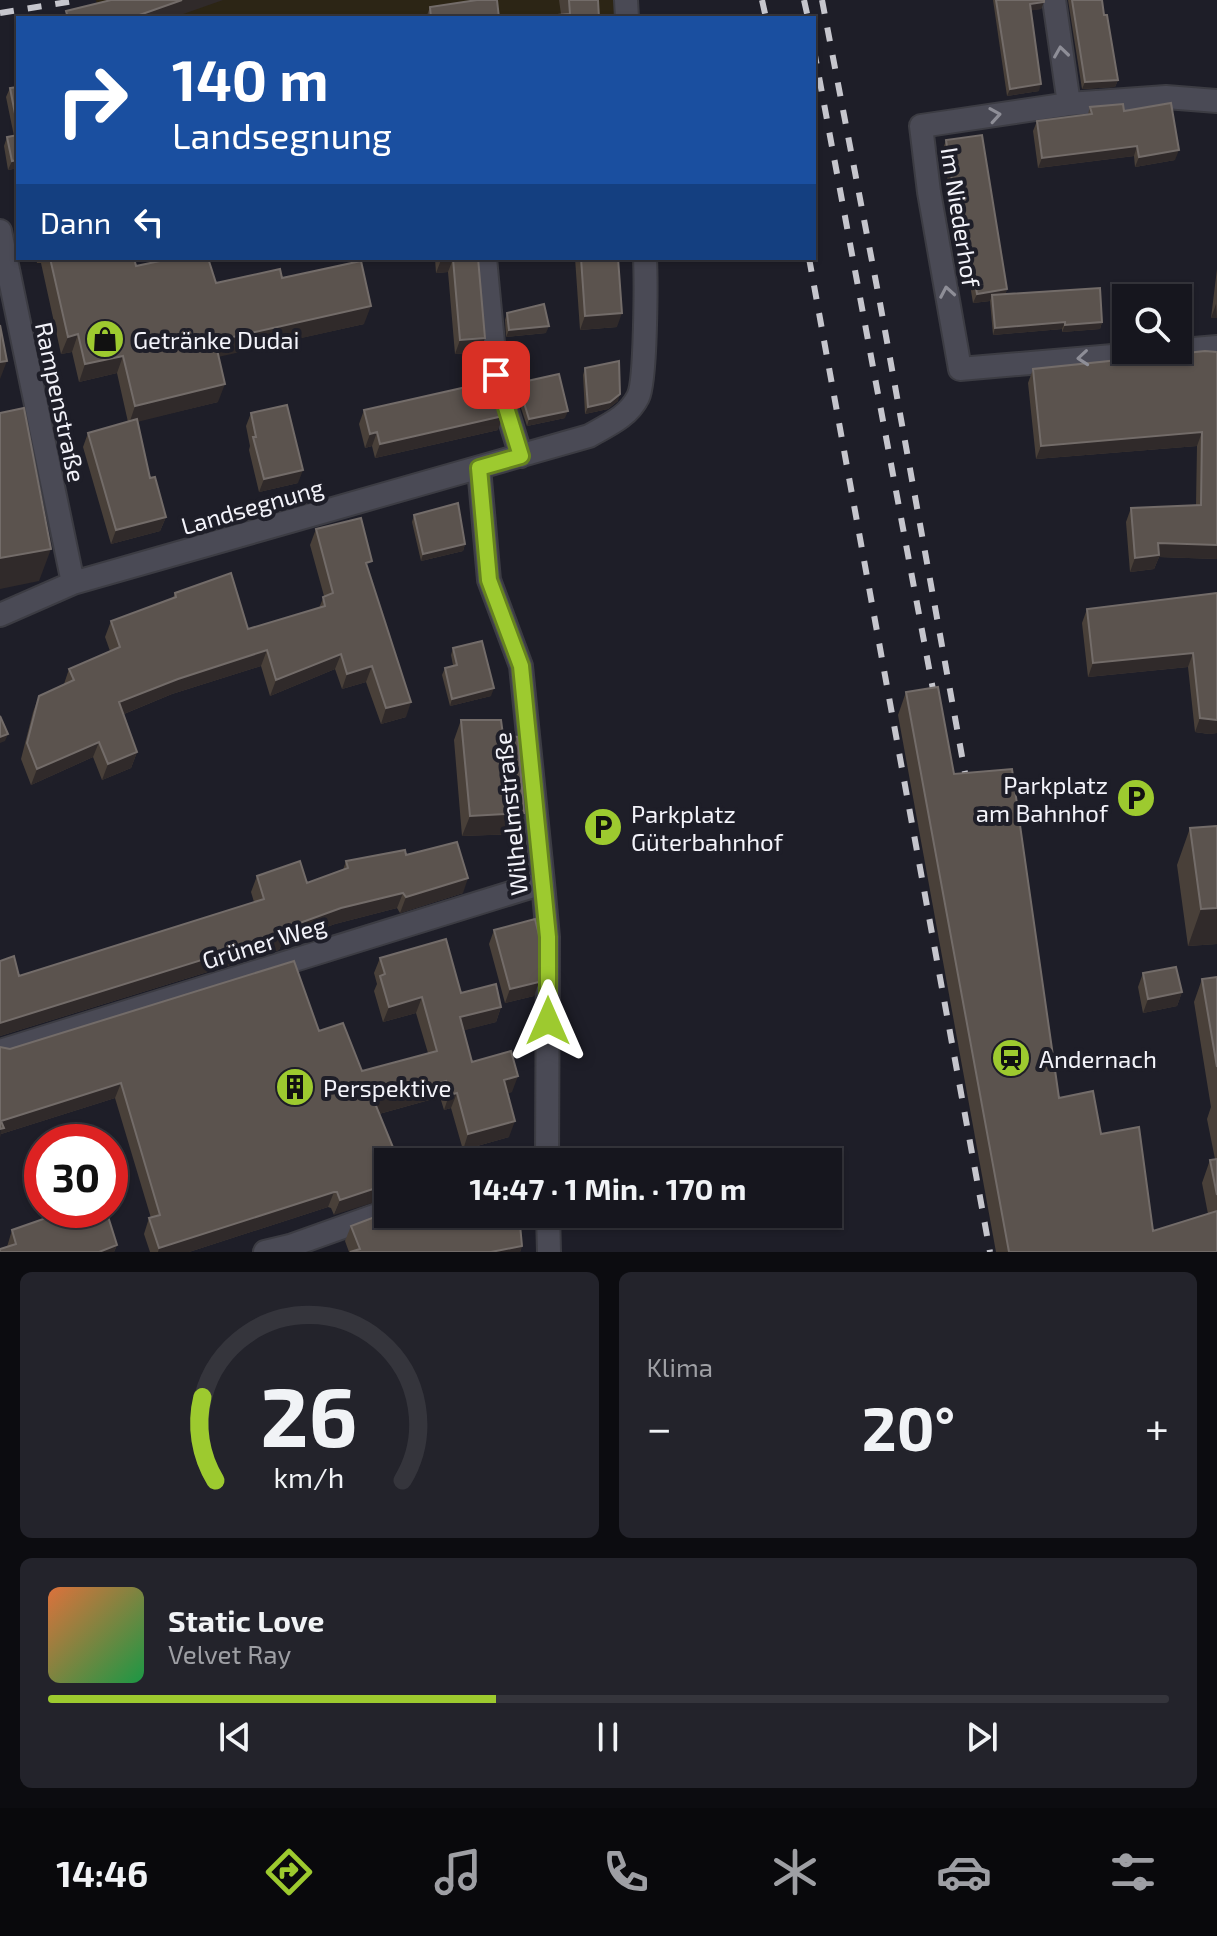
<!DOCTYPE html>
<html lang="de">
<head>
<meta charset="utf-8">
<style>
	:root { --surface:#16161e; --page:#23232b; --text:#f1f3f6; --muted:#9e9fa4; --line:#35353c; --accent:#9dca2f }
	body { margin:0; font-family:"Exo 2",sans-serif; background:var(--page); color:var(--text); height:100vh; display:flex; flex-direction:column; font-size:30px; white-space:nowrap }
	* { box-sizing:border-box; margin:0 }
	p { font-size:26px; color:var(--muted) }
	.icon { flex:none; width:44px; height:44px; fill:none; stroke:currentColor; stroke-width:2; stroke-linecap:round; stroke-linejoin:round }
	.map { position:relative; height:1252px; overflow:hidden }
	.panel { display:flex; flex-direction:column; gap:20px; padding:20px; background:#0c0c10; flex:1 }
	.panel>* { flex:none }
	.top-card { position:absolute; left:16px; top:16px; width:800px; height:244px; border-radius:0px; box-shadow:0 2px 6px #0004,0 0 0 2px var(--line); background:#1a4fa0; color:#fff; overflow:hidden }
	.controls { position:absolute; left:1112px; top:284px; display:grid; gap:16px }
	.controls a { display:grid; place-items:center; width:80px; height:80px; border-radius:0px; background:var(--surface); box-shadow:0 2px 6px #0004,0 0 0 2px var(--line); font-size:40px }
	.speed { position:absolute; left:24px; top:1124px; display:flex; gap:16px; font-size:40px; font-weight:700; text-align:center }
	.speed>* { display:grid; place-content:center; width:104px; height:104px; border-radius:50%; background:var(--surface); box-shadow:0 2px 6px #0004,0 0 0 2px var(--line); line-height:1 }
	.speed .limit { border:12px solid #d22; background:#fff; color:#111 }
	.pin { position:absolute; display:grid; place-items:center; width:68px; height:68px; color:#fff; margin:-34px; border-radius:16px; box-shadow:0 4px 12px #0006 }
	.me { position:absolute; width:88px; margin:-44px; rotate:0deg; stroke-linejoin:round; filter:drop-shadow(0 0 6px #0008) }
	.turn { display:flex; align-items:center; gap:28px; height:168px; padding:0 24px; font-size:36px }
	.turn .icon { width:104px; height:104px; stroke-width:2.5 }
	.turn b { display:block; font-size:56px; line-height:68px }
	.then { display:flex; align-items:center; height:76px; padding:0 24px; background:#0003; gap:16px; font-size:30px }
	.big { font-size:60px; font-weight:700; line-height:1.1 }
	.panel .card { flex:1; display:flex; flex-direction:column; justify-content:center; gap:12px; min-width:0; padding:0 28px; border-radius:12px; background:var(--page) }
	.panel .dial { align-items:center; gap:0 }
	.dial svg { height:208px; overflow:visible; fill:none; stroke:var(--line); stroke-width:7; stroke-linecap:round; text-anchor:middle }
	.dial text { fill:var(--text); stroke:none }
	.song { display:flex; align-items:center; gap:24px }
	.cover { width:96px; height:96px; border-radius:12px; background:linear-gradient(135deg,hsl(20 70% 55%),hsl(140 70% 35%)) }
	.played { height:8px; border-radius:4px; background:linear-gradient(90deg,var(--accent) 40%,var(--line) 40%) }
	.keys { display:flex; justify-content:space-around; direction:ltr }
	.heat { display:flex; justify-content:space-between; align-items:center; font-size:44px; direction:ltr }
	.panel .tiles { flex:1; display:grid; gap:20px; grid-template-columns:1fr 1fr }
	.card:last-child { grid-column:span 2 }
	.trip { position:absolute; left:374px; top:1148px; width:468px; height:80px; border-radius:0px; background:var(--surface); box-shadow:0 2px 6px #0004,0 0 0 2px var(--line); font-weight:700; line-height:80px; text-align:center }
	.menu { display:flex; height:128px; justify-content:space-around; align-items:center; background:#09090c; color:var(--muted) }
	.menu .icon { width:56px; height:56px }
	.menu .selected { color:var(--accent) }
	.menu b { font-size:36px; color:var(--text) }
	.map>svg:first-child { display:block }
</style>
</head>
<body>
<div class="map">
<svg width="1217" height="1252" viewBox="0 0 1217 1252">
	<rect width="100%" height="100%" fill="#1e1e28"/>
	<path fill="#2c2515" d="M96,0H631L632,18H100Z"/>
	<g fill="none" stroke-linecap="round" stroke-linejoin="round">
		<defs>
			<path id="street" d="M626,0L627,18
				M1054,0L1069,104
				M1217,101L1166,97L1069,104L921,126L929,192L960,369L1217,347
				M0,231L73,583
				M485,258L496,375L521,456
				M479,468L489,580L521,666L543,883L548,937L547,1162
				M0,615L73,583L589,436C608,425 628,417 638,397C646,382 646,280 645,258
				M0,1051L543,883
				M548,1214L549,1252
				M265,1252L290,1246L388,1211"/>
		</defs>
		<use href="#street" stroke="#3c3c43" stroke-width="26"/>
		<use href="#street" stroke="#4a4a55" stroke-width="22"/>
		<path stroke="#c6c6cd" stroke-width="6" stroke-dasharray="14 14" stroke-linecap="butt" d="M762,0L766,18
			M804,0L808,18
			M822,0L880,303L969,795
			M0,13L80,0
			M814,50L937,711
			M809,258L990,1252"/>
	</g>
	<path fill="#494039" d="M559,0H599L598,1L599,18L561,14Z
		M993,0H1044L1041,9L1031,10L1039,91L1007,96Z
		M1068,0H1102L1104,15L1118,80L1115,87L1082,89Z
		M430,7L499,18H426Z
		M18,87V168L8,170L4,146L7,137L14,136L6,97L10,88Z
		M1090,107L1124,111L1175,160L1135,167L1134,156L1038,168L1033,131L1037,121L1088,114Z
		M946,140L1007,289L1005,295L1102,322L1100,329L1062,332V329L993,335L990,301L973,303L960,223L954,224L943,149Z
		M36,258H134L136,266L216,283L282,278L364,324L219,356L218,402L138,421L150,478L166,517L160,531L111,544L83,447L88,433L128,422L117,373L79,382L72,352L61,354L41,263H37Z
		M435,258H478L480,352L455,354L448,272L436,273Z
		M575,258H618L617,327L580,330Z
		M1217,269V318H1211Z
		M507,313L546,333L506,337L505,320Z
		M1205,351L1217,559L1159,557L1154,569L1130,572L1126,522L1131,508L1196,505L1197,446L1036,459L1028,383L1033,369Z
		M585,368L618,401L608,409L585,414L583,375Z
		M518,383L565,418L527,426L515,390Z
		M364,410L498,430L375,458L372,446L365,448L359,424Z
		M251,413L298,483L259,492L249,450L250,446L246,426Z
		M414,515L465,544L463,551L421,561L412,522Z
		M316,529L368,570L406,717L381,724L366,682L342,689L335,669L270,696L261,666L172,694L124,714L137,752L131,768L102,780L93,757L31,785L21,759L33,712L39,696L64,684L69,669L110,651L105,637L111,621L173,598L175,593L248,629L319,608L324,596L310,545Z
		M1217,593V733L1209,734L1195,732L1188,667L1088,677L1082,623L1087,609Z
		M453,648L491,696L450,706L442,675L445,668L453,665L451,655Z
		M906,692L954,774L1059,1098L1101,1134L1153,1231L1208,1214L1202,1183L1210,1160L1215,1159L1207,1119L1211,1107L1194,1002L1202,979L1217,977V1252H996L898,715Z
		M461,720L503,735L517,834L462,836L454,740Z
		M1217,826V944L1188,946L1177,865L1190,828Z
		M406,855L463,893L400,913L397,908L335,924L282,943L279,950L0,1036V961L19,976L254,902L251,892L257,876L307,883L343,870L346,861Z
		M494,930L539,982L534,996L505,1003L489,944Z
		M380,958L461,993L501,1007L496,1022L464,1030L472,1062L512,1092L507,1093L509,1137L463,1150L451,1108L444,1110L440,1097L379,1114L334,1215L331,1208L328,1207L189,1252H150L144,1234L149,1218H151L115,1098L1,1134L10,1049L319,1031L362,1071L428,1053L416,1013L383,1022L374,991L377,984L374,973Z
		M1143,973L1182,992L1177,1006L1143,1013L1138,987Z
		M423,1221L522,1246L520,1252H349L345,1241L351,1226Z
		M12,1230L117,1245L114,1252H0L7,1247Z"/>
	<path fill="#302a2a" d="M182,0H223L172,18H131Z
		M1044,2L1041,9L1028,11L1030,4Z
		M1118,80L1115,87L1082,89L1085,82Z
		M1041,84L1039,91L1007,96L1010,89Z
		M1137,146L1134,156L1038,168L1042,158Z
		M1179,150L1175,160L1135,167L1139,157Z
		M18,160V168L8,170L12,161Z
		M963,214L960,223L954,224L957,215Z
		M453,259L448,272L436,273L441,260Z
		M1007,289L1004,298L992,295L990,301L973,303L977,294Z
		M1216,304L1217,318H1211Z
		M371,306L364,324L209,359L215,341Z
		M622,313L617,327L580,330L585,316Z
		M1065,322L1062,329L993,335L995,328Z
		M1102,322L1100,329L1062,332L1065,325Z
		M549,326L546,333L506,337L509,330Z
		M78,334L72,352L61,354L68,337Z
		M485,338L480,352L455,354L460,340Z
		M123,356L117,373L79,382L85,364Z
		M7,361L0,379V362Z
		M225,384L218,402L129,424L135,406Z
		M620,394L618,401L608,409L585,414L588,407Z
		M568,411L565,418L527,426L529,419Z
		M503,416L498,430L375,458L380,444Z
		M377,432L372,446L365,448L370,434Z
		M1202,432L1197,446L1036,459L1041,446Z
		M303,470L298,483L259,492L264,479Z
		M166,517L160,531L111,544L116,530Z
		M1158,543L1217,545V559L1159,557L1154,569L1130,572L1135,558Z
		M465,544L463,551L421,561L423,554Z
		M51,549L39,581L0,589V558Z
		M267,650L261,666L172,694L114,718L119,702L178,679Z
		M1193,653L1188,667L1088,677L1093,663Z
		M341,654L335,669L270,696L276,680Z
		M372,666L366,682L342,689L347,674Z
		M494,688L491,696L450,706L452,699Z
		M411,702L406,717L381,724L386,708Z
		M1200,718L1217,720V733L1209,734L1195,732Z
		M8,734L5,741L0,743V737Z
		M99,742L93,757L31,785L37,769Z
		M137,752L131,768L102,780L108,764Z
		M524,813L517,834L462,836L470,816Z
		M468,878L463,893L400,913L406,897Z
		M403,893L397,908L335,924L282,943L279,950L0,1036V1023L341,908Z
		M1217,908V944L1188,946L1201,909Z
		M539,982L534,996L505,1003L510,989Z
		M1182,992L1177,1006L1143,1013L1148,999Z
		M422,997L416,1013L383,1022L389,1007Z
		M501,1007L496,1022L454,1033L460,1017Z
		M518,1076L512,1092L498,1096L504,1080Z
		M446,1081L440,1097L368,1117L374,1101Z
		M121,1083L115,1098L1,1134L0,1138L1,1121Z
		M457,1093L451,1108L444,1110L449,1095Z
		M515,1121L509,1137L463,1150L468,1134Z
		M388,1184V1198L334,1215L340,1200Z
		M334,1192L328,1207L189,1252H158L159,1248Z
		M117,1245L114,1252H99Z
		M522,1246L520,1252H491Z"/>
	<path fill="#5b534e" stroke="#736c69" stroke-width="2" d="M111,0H182L131,18H68L66,11Z
		M477,0H497L499,18H431L430,7Z
		M569,0H598L599,18H520L570,14Z
		M996,0H1044V2L1030,4L1041,84L1010,89Z
		M1072,0H1102L1104,15H1107L1118,80L1085,82Z
		M18,87V129L10,88Z
		M1171,103L1179,150L1139,157L1137,146L1042,158L1037,121L1092,114L1090,107L1123,104L1124,111Z
		M18,135V160L12,161L7,137Z
		M982,135L1007,289L977,294L963,214L957,215L946,140Z
		M50,258H134L136,266L174,258H208L216,283L280,269L282,278L361,261L371,306L215,341L225,384L135,406L123,356L85,364L78,334L68,337Z
		M441,258H478L485,338L460,340L453,259L441,260Z
		M581,258H618L622,313L585,316Z
		M1100,288L1102,322L1065,325V322L995,328L992,295Z
		M544,304L549,326L509,330L507,313Z
		M0,325L7,361L0,362Z
		M1205,351L1217,352V545L1158,543L1159,555L1135,558L1131,508L1201,505L1202,432L1041,446L1033,369Z
		M619,361L620,394L610,402L588,407L585,368Z
		M559,374L568,411L529,419L518,383Z
		M493,381L503,416L380,444L377,432L370,434L364,410Z
		M287,405L303,470L264,479L253,437H256L251,413Z
		M24,408L51,549L0,558V413Z
		M137,419L150,478L155,477L166,517L116,530L88,433Z
		M458,503L465,544L423,554L414,515Z
		M361,518L372,561L366,563L411,702L386,708L372,666L347,674L341,654L276,680L267,650L178,679L119,702L137,752L108,764L99,742L37,769L27,743L39,696L74,680L69,669L120,647L111,621L176,597L175,593L231,573L248,629L325,606L323,597L333,593L316,529Z
		M1217,593V720L1200,718L1193,653L1093,663L1087,609Z
		M482,641L494,688L452,699L445,668L457,665L453,648Z
		M938,687L954,774L1012,769L1059,1098L1093,1091L1101,1134L1139,1127L1153,1231L1217,1211V1252H1009L906,692Z
		M0,716L8,734L0,737Z
		M461,720H501L503,735L518,737L524,813L470,816Z
		M1217,826V908L1201,909L1190,828Z
		M457,842L468,878L406,897L403,893L341,908L283,929L285,934L0,1023V961L14,956L19,976L264,899L257,876L300,861L307,883L348,868L346,861L405,850L406,855Z
		M535,919L539,935V982L510,989L494,930Z
		M446,939L461,993L496,984L501,1007L460,1017L472,1062L511,1051L518,1076L504,1080L515,1121L468,1134L457,1093L449,1095L446,1081L374,1101L399,1162H388V1184L340,1200L337,1192H334L159,1248L149,1218L160,1215L121,1083L1,1121L4,1128L0,1129V1047L10,1049L294,961L319,1031L343,1023L362,1071L437,1051L422,997L389,1007L380,976L385,974L380,958Z
		M1176,967L1182,992L1148,999L1143,973Z
		M1217,977V1067L1202,979Z
		M1217,1159V1195L1210,1160Z
		M69,1210H106L117,1245L99,1252H0V1249L16,1244L12,1230Z
		M388,1212V1214H420L423,1221L444,1214H519L522,1246L491,1252H350L360,1249L351,1226Z"/>
	<defs><path id="oneway-chevron" d="M-2-3.5L2.5 0L-2 3.5" fill="none" stroke-width="1.6" stroke-linecap="round" stroke-linejoin="round" transform="scale(2)"/></defs>
	<g stroke="#8e8e97">
		<use href="#oneway-chevron" transform="translate(1061 52) rotate(-98)"/>
		<use href="#oneway-chevron" transform="translate(995 115) rotate(-9)"/>
		<use href="#oneway-chevron" transform="translate(947 292) rotate(-100)"/>
		<use href="#oneway-chevron" transform="translate(1083 358) rotate(175)"/>
	</g>
	<g fill="none" stroke-linecap="round" stroke-linejoin="round">
		<defs>
			<path id="route" d="M496,375L521,456L479,468L489,580L521,666L548,937V1021"/>
		</defs>
		<use href="#route" stroke="#66831f" stroke-width="20"/>
		<use href="#route" stroke="#9dca2f" stroke-width="14"/>
	</g>
	<defs>
		<symbol id="shop-disc" viewBox="-11 -11 22 22"><circle r="9.5" fill="#9dca2f" stroke="#1e1e28"/><path d="M-5-2.5h2.3a2.7 3.5 0 0 1 5.4 0H5L5.5 6h-11ZM-1.5-2.5h3a1.5 2.3 0 0 0-3 0Z" fill="#111"/></symbol>
		<symbol id="parking-disc" viewBox="-11 -11 22 22"><circle r="9.5" fill="#9dca2f" stroke="#1e1e28"/><path d="M-3.5-5.5H1a3.5 3.5 0 0 1 0 7H-1V5.5H-3.5ZM-1-3.4V-.6H.8a1.4 1.4 0 0 0 0-2.8Z" fill="#111"/></symbol>
		<symbol id="station-disc" viewBox="-11 -11 22 22"><circle r="9.5" fill="#9dca2f" stroke="#1e1e28"/><path d="M-3-6H3Q5-6 5-4V2Q5 4 3 4L4.5 6H3L1.5 4h-3L-3 6H-4.5L-3 4Q-5 4-5 2V-4Q-5-6-3-6ZM-3.5-4v3h7v-3ZM-3.5 1v1.5H-2V1ZM2 1v1.5H3.5V1Z" fill="#111"/></symbol>
		<symbol id="building-disc" viewBox="-11 -11 22 22"><circle r="9.5" fill="#9dca2f" stroke="#1e1e28"/><path d="M-4-6H4V6H1V3H-1V6H-4ZM-2.5-4.3h1.7v1.8h-1.7ZM.8-4.3h1.7v1.8H.8ZM-2.5-1h1.7V.8h-1.7ZM.8-1h1.7V.8H.8Z" fill="#111"/></symbol>
	</defs>
	<g fill-rule="evenodd">
		<use href="#shop-disc" x="83" y="317" width="44" height="44"/>
		<use href="#parking-disc" x="1114" y="776" width="44" height="44"/>
		<use href="#parking-disc" x="581" y="805" width="44" height="44"/>
		<use href="#station-disc" x="989" y="1036" width="44" height="44"/>
		<use href="#building-disc" x="273" y="1065" width="44" height="44"/>
	</g>
	<g text-anchor="middle" dominant-baseline="central" stroke-width="8" stroke-linejoin="round" paint-order="stroke">
		<g font-size="24" fill="#f3f3fa" stroke="#1e1e28">
			<text transform="translate(961 217) rotate(81)">Im Niederhof</text>
			<text transform="translate(61 402) rotate(78)">Rampenstraße</text>
			<text transform="translate(252 506) rotate(-16)">Landsegnung</text>
			<text transform="translate(510 814) rotate(-96)">Wilhelmstraße</text>
			<text transform="translate(264 942) rotate(-17)">Grüner Weg</text>
		</g>
		<g font-size="24" fill="#f3f3fa" stroke="#1e1e28" text-anchor="start">
			<text x="133" y="339">Getränke Dudai</text>
			<text x="1108" y="784" text-anchor="end">Parkplatz<tspan x="1108" dy="28">am Bahnhof</tspan></text>
			<text x="631" y="813">Parkplatz<tspan x="631" dy="28">Güterbahnhof</tspan></text>
			<text x="1039" y="1058">Andernach</text>
			<text x="323" y="1087">Perspektive</text>
		</g>
	</g>
</svg>
<div class="controls">
<a><svg class="icon" aria-label="search" viewBox="0 0 24 24"><circle cx="10" cy="10" r="6"/><path d="M15 15l6 6"/></svg></a>
</div>
<div class="speed"><div class="limit">30</div></div>
<div class="pin" style="left:496px;top:375px;background:#d93025"><svg class="icon" aria-label="arrive" viewBox="0 0 24 24"><path d="M6 21V4h12l-3 4 3 4H6"/></svg></div>
<svg class="me" style="left:548px;top:1021px" viewBox="-20 -20 40 40"><path d="M0-17L14 15 0 8-14 15z" fill="#9dca2f" stroke="#fff" stroke-width="4"/></svg>
<div class="trip">14:47 · 1 Min. · 170 m</div>
<div class="top-card">
<div class="turn"><svg class="icon" aria-label="right" viewBox="0 0 24 24"><path d="M7 20v-9h11M14 6l5 5-5 5"/></svg><div><b>140 m</b>Landsegnung</div></div>
<div class="then">Dann<svg class="icon" aria-label="left" viewBox="0 0 24 24"><path d="M17 20v-9H6M10 6l-5 5 5 5"/></svg></div>
</div>
</div>
<section class="panel">
<div class="tiles">
<div class="card dial"><svg viewBox="0 0 100 80">
<path d="M14 69A42 42 0 1 1 86 69"/>
<path d="M14 69A42 42 0 0 1 9 37" stroke="#9dca2f"/>
<text x="50" y="56" font-size="32" font-weight="700">26</text>
<text x="50" y="72" font-size="11">km/h</text>
</svg></div>
<div class="card"><p>Klima</p>
<div class="heat"><a>−</a><b class="big">20°</b><a>+</a></div>
</div>
<div class="card">
<div class="song"><i class="cover"></i><div><b>Static Love</b><p>Velvet Ray</p></div></div>
<div class="played"></div>
<div class="keys"><svg class="icon" aria-label="previous" viewBox="0 0 24 24"><path d="M18 5L8 12l10 7zM5 5v14"/></svg><svg class="icon" aria-label="pause" viewBox="0 0 24 24"><path d="M8 5v14M16 5v14"/></svg><svg class="icon" aria-label="next" viewBox="0 0 24 24"><path d="M6 5l10 7-10 7zM19 5v14"/></svg></div>
</div>
</div>
</section>
<nav class="menu">
<b>14:46</b>
<svg class="icon selected" aria-label="directions" viewBox="0 0 24 24"><path d="M12 3l9 9-9 9-9-9zM9 14v-3h6M13 9l2 2-2 2"/></svg>
<svg class="icon" aria-label="music" viewBox="0 0 24 24"><path d="M9 18V5l10-2v13"/><circle cx="6" cy="18" r="3"/><circle cx="16" cy="16" r="3"/></svg>
<svg class="icon" aria-label="phone" viewBox="0 0 24 24"><path d="M5 4h4l2 5-3 2q2 4 5 5l2-3 5 2v4C11 20 4 13 5 4z"/></svg>
<svg class="icon" aria-label="climate" viewBox="0 0 24 24"><path d="M12 3v18M4 7l16 10M4 17L20 7"/></svg>
<svg class="icon" aria-label="car" viewBox="0 0 24 24"><path d="M5 17H2v-5l4-1 3-4h7l3 4 3 1v5h-3M9 17h6M6 11h13"/><circle cx="7" cy="17" r="2"/><circle cx="17" cy="17" r="2"/></svg>
<svg class="icon" aria-label="filters" viewBox="0 0 24 24"><path d="M4 7h16M4 17h16"/><circle cx="9" cy="7" r="2"/><circle cx="15" cy="17" r="2"/></svg>
</nav>
</body>
</html>
